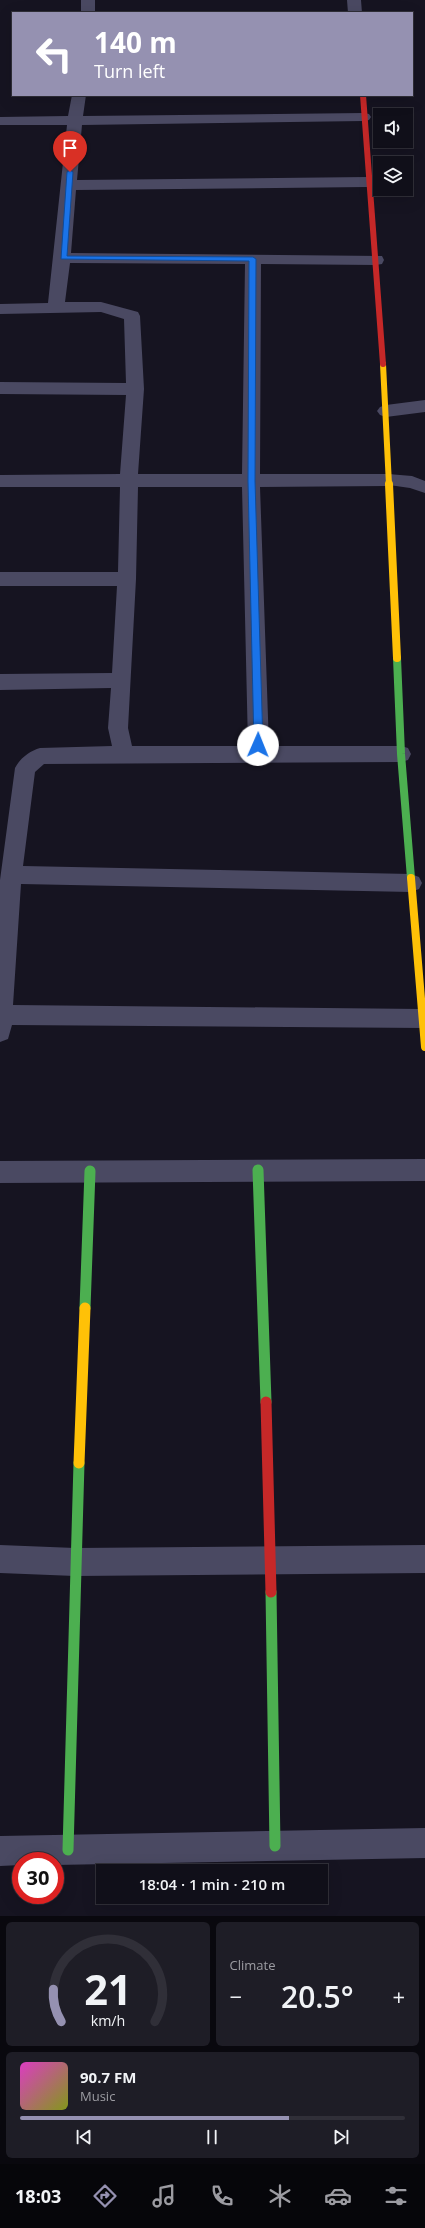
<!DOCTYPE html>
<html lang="en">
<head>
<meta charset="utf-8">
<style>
	:root { --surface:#100f19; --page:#1e1d26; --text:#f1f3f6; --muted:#9c9ca2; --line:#302f38; --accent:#9591b1 }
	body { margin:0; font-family:"Open Sans",sans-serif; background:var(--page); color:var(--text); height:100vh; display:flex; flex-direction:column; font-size:15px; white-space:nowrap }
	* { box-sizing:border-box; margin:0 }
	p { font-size:13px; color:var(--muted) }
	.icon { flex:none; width:22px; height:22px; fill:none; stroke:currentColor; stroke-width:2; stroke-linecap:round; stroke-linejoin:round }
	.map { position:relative; height:1916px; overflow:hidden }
	.details { display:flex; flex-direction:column; gap:6px; padding:6px; background:#09080e; flex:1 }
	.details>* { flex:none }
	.banner { position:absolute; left:12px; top:12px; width:401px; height:84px; border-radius:0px; box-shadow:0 4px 16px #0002,0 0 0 1px var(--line); background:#9591b1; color:#fff; overflow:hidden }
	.fabs { position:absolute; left:373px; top:108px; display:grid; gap:8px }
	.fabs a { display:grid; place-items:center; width:40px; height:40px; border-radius:0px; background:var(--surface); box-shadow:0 4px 16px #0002,0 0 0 1px var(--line); font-size:20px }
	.speed { position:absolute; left:12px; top:1852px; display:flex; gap:8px; font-size:20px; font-weight:700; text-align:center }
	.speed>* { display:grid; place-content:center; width:52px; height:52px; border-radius:50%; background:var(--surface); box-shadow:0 4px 16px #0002,0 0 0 1px var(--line); line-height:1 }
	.speed .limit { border:6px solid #d22; background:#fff; color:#111 }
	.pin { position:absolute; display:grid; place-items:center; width:34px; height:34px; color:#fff; margin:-41px -17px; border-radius:50% 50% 50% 0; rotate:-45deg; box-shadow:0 0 4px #0007 }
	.pin .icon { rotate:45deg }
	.me { position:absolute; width:44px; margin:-22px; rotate:1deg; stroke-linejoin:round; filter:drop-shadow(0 0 3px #0008) }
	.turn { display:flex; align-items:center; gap:14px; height:84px; padding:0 16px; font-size:18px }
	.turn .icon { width:52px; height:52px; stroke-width:2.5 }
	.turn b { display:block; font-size:28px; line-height:34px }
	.big { font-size:30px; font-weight:600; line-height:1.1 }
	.details .card { flex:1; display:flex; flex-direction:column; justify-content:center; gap:6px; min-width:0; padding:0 14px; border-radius:6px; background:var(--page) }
	.details .dial { align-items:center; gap:0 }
	.dial svg { height:104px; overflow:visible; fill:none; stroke:var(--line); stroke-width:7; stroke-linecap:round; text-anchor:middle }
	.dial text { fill:var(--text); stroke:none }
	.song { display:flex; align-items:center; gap:12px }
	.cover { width:48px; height:48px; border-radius:6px; background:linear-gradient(135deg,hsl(310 70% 55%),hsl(70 70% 35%)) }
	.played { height:4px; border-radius:2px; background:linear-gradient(90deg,var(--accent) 70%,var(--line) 70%) }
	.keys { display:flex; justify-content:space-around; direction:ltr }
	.heat { display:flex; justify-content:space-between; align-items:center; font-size:22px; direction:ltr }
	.details .tiles { flex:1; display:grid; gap:6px; grid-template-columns:1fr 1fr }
	.card:last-child { grid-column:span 2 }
	.trip { position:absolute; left:96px; top:1864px; width:232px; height:40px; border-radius:0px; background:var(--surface); box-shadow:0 4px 16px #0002,0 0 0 1px var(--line); font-weight:600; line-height:40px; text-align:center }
	.tab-bar { display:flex; height:64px; justify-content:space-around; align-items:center; background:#06060a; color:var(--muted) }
	.tab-bar .icon { width:28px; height:28px }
	.tab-bar .on { color:var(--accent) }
	.tab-bar b { font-size:18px; color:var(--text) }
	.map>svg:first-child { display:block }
</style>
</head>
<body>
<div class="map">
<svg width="425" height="1916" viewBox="0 0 425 1916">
	<rect width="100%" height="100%" fill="#161421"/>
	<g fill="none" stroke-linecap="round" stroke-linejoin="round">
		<path fill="#4a4962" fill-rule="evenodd" d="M388,474L412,476L425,481V493L410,488L382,484L380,480L382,476Z"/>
		<path fill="#4a4962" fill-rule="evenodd" d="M81,0H95V13H81Z
			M347,0H361L362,13H348Z
			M72,95H86L83,116L364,113L369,114L371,117L369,120L364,121L82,125L77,180L367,177L372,179L375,182L372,185L367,187L76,190L71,253L382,256L384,260L382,264L376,265L261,264L260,474H388L394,475L397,480L394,485L388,486L260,487L269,746H401L408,748L411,754L408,760L401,762L44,764L35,772L23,866L411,874L419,877L422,883L419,889L411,892L21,884L13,1005L421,1009L425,1010V1028L12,1025L8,1039L0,1042V880L15,768C20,758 30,751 40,748L112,746L108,728L111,688L0,690V674L112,673L117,586H0V572H118L120,487H0V475L120,474L126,395L0,394V382L126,383L124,319L101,312L0,314V304L48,303L67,125H0V117L68,116ZM70,263L245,264L242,474H138L144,389L140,316L138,312L101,302H65ZM138,487H242L248,746H132L128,728L136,579Z
			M425,400V412L386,417L380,415L377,411L380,407L386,405Z
			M425,1159V1181L0,1183V1161Z
			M0,1545L75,1548L425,1545V1573L75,1576L0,1573Z
			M425,1828V1858L55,1865V1861H21V1865L0,1866V1836Z"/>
		<path stroke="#4caf50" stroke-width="8" d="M397,658L401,754L411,878"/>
		<path stroke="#4caf50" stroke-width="11" d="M258,1170L266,1402
			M85,1308L90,1171
			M271,1592L275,1846
			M68,1850L79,1463"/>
		<path stroke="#ffc107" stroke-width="6" d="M383,364L389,485"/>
		<path stroke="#ffc107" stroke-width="8" d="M389,484L397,658
			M411,878L425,1047"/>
		<path stroke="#ffc107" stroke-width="11" d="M79,1463L85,1308"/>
		<path stroke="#c62828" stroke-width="6" d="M363,95L383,364"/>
		<path stroke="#c62828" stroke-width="11" d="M266,1402L271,1592"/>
	</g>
	<path fill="#1a73e8" stroke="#114b97" d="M70,170L73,172L67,256L253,257L256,259L255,481L263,745L258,749L254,745L248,481L249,261L61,259L67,172Z"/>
</svg>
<div class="fabs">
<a><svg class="icon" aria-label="sound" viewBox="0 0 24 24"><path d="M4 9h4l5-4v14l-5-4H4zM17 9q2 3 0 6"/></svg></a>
<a><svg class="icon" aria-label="layers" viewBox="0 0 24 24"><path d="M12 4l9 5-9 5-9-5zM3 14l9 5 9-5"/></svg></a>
</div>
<div class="speed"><div class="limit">30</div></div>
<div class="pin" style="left:70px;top:172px;background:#d93025"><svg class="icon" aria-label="arrive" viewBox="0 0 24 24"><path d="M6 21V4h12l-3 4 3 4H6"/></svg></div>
<svg class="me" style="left:258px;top:745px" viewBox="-20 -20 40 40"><circle r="19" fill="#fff"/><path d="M0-13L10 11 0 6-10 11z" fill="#1a73e8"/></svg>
<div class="trip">18:04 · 1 min · 210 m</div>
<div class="banner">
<div class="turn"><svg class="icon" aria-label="left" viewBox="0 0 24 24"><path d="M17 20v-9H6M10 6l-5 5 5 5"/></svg><div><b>140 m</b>Turn left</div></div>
</div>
</div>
<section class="details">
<div class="tiles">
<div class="card dial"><svg viewBox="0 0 100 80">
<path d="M14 69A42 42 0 1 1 86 69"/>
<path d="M14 69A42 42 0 0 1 8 44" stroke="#9591b1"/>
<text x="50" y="56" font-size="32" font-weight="700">21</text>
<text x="50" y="72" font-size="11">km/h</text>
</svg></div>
<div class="card"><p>Climate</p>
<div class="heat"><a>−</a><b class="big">20.5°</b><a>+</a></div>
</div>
<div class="card">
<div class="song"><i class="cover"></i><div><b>90.7 FM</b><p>Music</p></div></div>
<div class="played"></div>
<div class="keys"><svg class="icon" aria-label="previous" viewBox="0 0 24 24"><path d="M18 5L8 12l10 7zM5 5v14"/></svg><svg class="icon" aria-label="pause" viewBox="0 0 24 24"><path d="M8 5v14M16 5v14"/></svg><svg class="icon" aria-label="next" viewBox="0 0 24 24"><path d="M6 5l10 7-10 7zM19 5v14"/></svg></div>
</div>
</div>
</section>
<nav class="tab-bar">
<b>18:03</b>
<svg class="icon on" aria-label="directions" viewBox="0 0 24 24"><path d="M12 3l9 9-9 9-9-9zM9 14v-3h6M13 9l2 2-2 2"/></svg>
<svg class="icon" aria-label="music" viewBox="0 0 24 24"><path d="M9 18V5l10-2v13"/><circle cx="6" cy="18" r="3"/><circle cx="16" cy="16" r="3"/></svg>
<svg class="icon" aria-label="phone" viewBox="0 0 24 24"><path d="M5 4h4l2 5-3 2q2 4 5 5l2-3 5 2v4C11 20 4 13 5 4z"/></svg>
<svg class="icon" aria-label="climate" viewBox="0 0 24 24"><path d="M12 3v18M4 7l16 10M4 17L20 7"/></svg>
<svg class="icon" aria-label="car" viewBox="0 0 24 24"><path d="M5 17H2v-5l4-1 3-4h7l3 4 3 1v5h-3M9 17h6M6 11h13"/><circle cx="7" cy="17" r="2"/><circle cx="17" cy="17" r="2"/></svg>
<svg class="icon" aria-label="filters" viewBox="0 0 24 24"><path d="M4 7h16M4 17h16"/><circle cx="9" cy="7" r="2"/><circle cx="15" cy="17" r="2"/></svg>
</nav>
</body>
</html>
